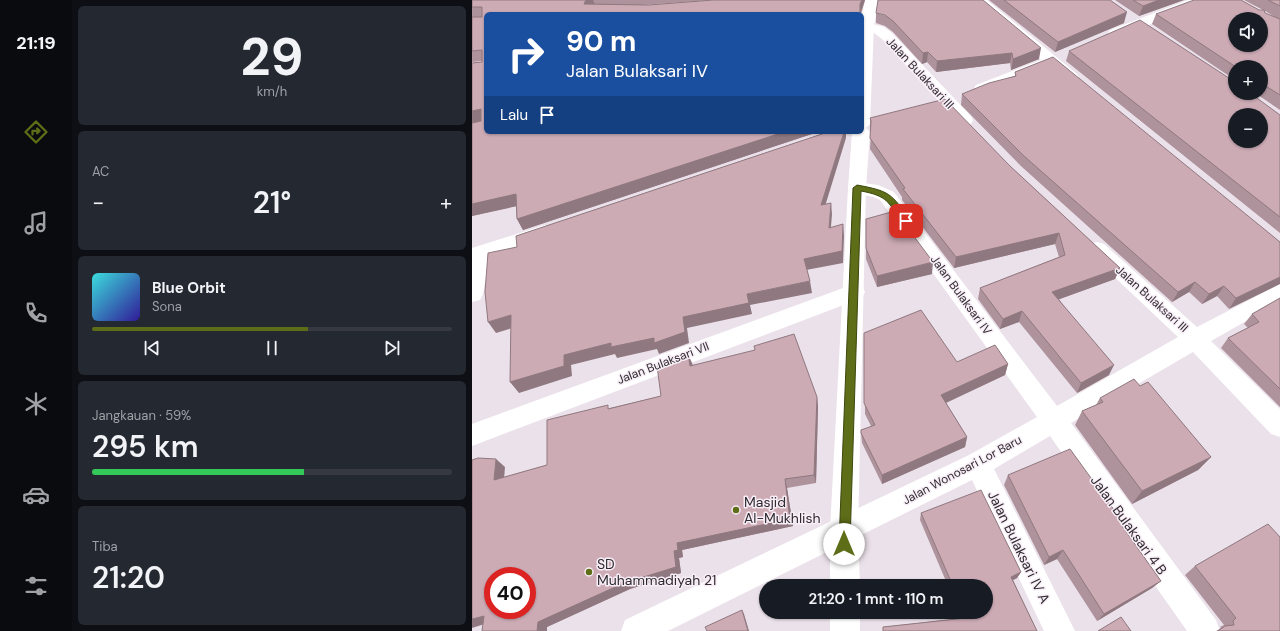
<!DOCTYPE html>
<html lang="id">
<head>
<meta charset="utf-8">
<style>
	:root { --surface:#171b24; --page:#242831; --text:#f1f3f6; --muted:#9ea1a6; --line:#363941; --accent:#5e6d17 }
	body { margin:0; font-family:"DM Sans",sans-serif; background:var(--page); color:var(--text); height:100vh; display:flex; flex-direction:column; font-size:15px; white-space:nowrap }
	* { box-sizing:border-box; margin:0 }
	p { font-size:13px; color:var(--muted) }
	.icon { flex:none; width:22px; height:22px; fill:none; stroke:currentColor; stroke-width:2; stroke-linecap:round; stroke-linejoin:round }
	.map { position:relative; flex:1; overflow:hidden }
	.sheet { display:flex; flex-direction:column; gap:6px; padding:6px; background:#0d0f14; width:400px }
	.sheet>* { flex:none }
	.top-card { position:absolute; left:12px; top:12px; width:380px; height:122px; border-radius:6px; box-shadow:0 1px 3px #0004; background:#1a4fa0; color:#fff; overflow:hidden }
	.controls { position:absolute; left:756px; top:12px; display:grid; gap:8px }
	.controls a { display:grid; place-items:center; width:40px; height:40px; border-radius:50%; background:var(--surface); box-shadow:0 1px 3px #0004; font-size:20px }
	.speed { position:absolute; left:12px; top:567px; display:flex; gap:8px; font-size:20px; font-weight:700; text-align:center }
	.speed>* { display:grid; place-content:center; width:52px; height:52px; border-radius:50%; background:var(--surface); box-shadow:0 1px 3px #0004; line-height:1 }
	.speed .limit { border:6px solid #d22; background:#fff; color:#111 }
	.pin { position:absolute; display:grid; place-items:center; width:34px; height:34px; color:#fff; margin:-17px; border-radius:8px; box-shadow:0 2px 6px #0006 }
	.me { position:absolute; width:44px; margin:-22px; rotate:0deg; stroke-linejoin:round; filter:drop-shadow(0 0 3px #0008) }
	.turn { display:flex; align-items:center; gap:14px; height:84px; padding:0 16px; font-size:18px }
	.turn .icon { width:52px; height:52px; stroke-width:2.5 }
	.turn b { display:block; font-size:28px; line-height:34px }
	.then { display:flex; align-items:center; height:38px; padding:0 16px; background:#0003; gap:8px; font-size:15px }
	.big { font-size:30px; font-weight:600; line-height:1.1 }
	.sheet .card { flex:1; display:flex; flex-direction:column; justify-content:center; gap:6px; min-width:0; padding:0 14px; border-radius:6px; background:var(--page) }
	.sheet .dial { align-items:center; gap:0 }
	.dial b { font-size:52px; line-height:1 }
	.song { display:flex; align-items:center; gap:12px }
	.cover { width:48px; height:48px; border-radius:6px; background:linear-gradient(135deg,hsl(180 70% 55%),hsl(250 70% 35%)) }
	.played { height:4px; border-radius:2px; background:linear-gradient(90deg,var(--accent) 60%,var(--line) 60%) }
	.keys { display:flex; justify-content:space-around; direction:ltr }
	.heat { display:flex; justify-content:space-between; align-items:center; font-size:22px; direction:ltr }
	.charge { height:6px; border-radius:3px; background:linear-gradient(90deg,#34c759 59%,var(--line) 0) }
	.trip { position:absolute; left:287px; top:579px; width:234px; height:40px; border-radius:20px; background:var(--surface); box-shadow:0 1px 3px #0004; font-weight:600; line-height:40px; text-align:center }
	main { display:flex; flex:1; min-height:0 }
	.menu { display:flex; flex-direction:column; width:72px; justify-content:space-around; align-items:center; background:#090b0e; color:var(--muted) }
	.menu .icon { width:28px; height:28px }
	.menu .current { color:var(--accent) }
	.menu b { font-size:18px; color:var(--text) }
	.map>svg:first-child { display:block }
</style>
</head>
<body>
<main>
<nav class="menu">
<b>21:19</b>
<svg class="icon current" aria-label="directions" viewBox="0 0 24 24"><path d="M12 3l9 9-9 9-9-9zM9 14v-3h6M13 9l2 2-2 2"/></svg>
<svg class="icon" aria-label="music" viewBox="0 0 24 24"><path d="M9 18V5l10-2v13"/><circle cx="6" cy="18" r="3"/><circle cx="16" cy="16" r="3"/></svg>
<svg class="icon" aria-label="phone" viewBox="0 0 24 24"><path d="M5 4h4l2 5-3 2q2 4 5 5l2-3 5 2v4C11 20 4 13 5 4z"/></svg>
<svg class="icon" aria-label="climate" viewBox="0 0 24 24"><path d="M12 3v18M4 7l16 10M4 17L20 7"/></svg>
<svg class="icon" aria-label="car" viewBox="0 0 24 24"><path d="M5 17H2v-5l4-1 3-4h7l3 4 3 1v5h-3M9 17h6M6 11h13"/><circle cx="7" cy="17" r="2"/><circle cx="17" cy="17" r="2"/></svg>
<svg class="icon" aria-label="filters" viewBox="0 0 24 24"><path d="M4 7h16M4 17h16"/><circle cx="9" cy="7" r="2"/><circle cx="15" cy="17" r="2"/></svg>
</nav>
<section class="sheet">
<div class="card dial"><b>29</b><p>km/h</p></div>
<div class="card"><p>AC</p>
<div class="heat"><a>−</a><b class="big">21°</b><a>+</a></div>
</div>
<div class="card">
<div class="song"><i class="cover"></i><div><b>Blue Orbit</b><p>Sona</p></div></div>
<div class="played"></div>
<div class="keys"><svg class="icon" aria-label="previous" viewBox="0 0 24 24"><path d="M18 5L8 12l10 7zM5 5v14"/></svg><svg class="icon" aria-label="pause" viewBox="0 0 24 24"><path d="M8 5v14M16 5v14"/></svg><svg class="icon" aria-label="next" viewBox="0 0 24 24"><path d="M6 5l10 7-10 7zM19 5v14"/></svg></div>
</div>
<div class="card"><p>Jangkauan · 59%</p><b class="big">295 km</b><div class="charge"></div></div>
<div class="card"><p>Tiba</p><b class="big">21:20</b></div>
</section>
<div class="map">
<svg width="808" height="631" viewBox="0 0 808 631">
	<rect width="100%" height="100%" fill="#ebe1ea"/>
	<g fill="none" stroke-linecap="round" stroke-linejoin="round">
		<path fill="#fff" fill-rule="evenodd" d="M500,0H515L605,74L607,77L605,80H593L577,66L516,91H504L502,88L504,85L569,60Z
			M716,0H735L733,3L648,36H638L636,33L638,30Z
			M390,21L412,27L420,33L499,116L501,120L499,124L493,125L487,124L410,39L402,33L390,29Z
			M385,182L406,185L422,192L585,406L706,337L618,254L615,249L618,244L625,242L632,244L725,327L808,284V302L739,341L808,409V437L799,434L721,352L599,423L744,620L748,631H715L578,436L522,469L603,631H572L500,480L196,631H149L153,620L497,455L565,417L408,200L401,197L378,192L376,188L378,184Z
			M73,225L80,227L83,232L80,237L17,258L11,294L8,300L0,302V248Z
			M382,284L390,286L393,292L390,298L0,446V424Z"/>
		<path fill="#fff" fill-rule="evenodd" d="M393,0H407L402,25L398,124L394,128L398,132L394,188L386,530L388,586H358V530L376,188L380,132H390V15Z
			M358,612H388V631H358Z"/>
	</g>
	<path fill="#af939c" fill-rule="evenodd" d="M0,0H239L170,5H177L241,0H393L389,14H14L346,132L51,230L45,219L44,206L0,216V63L10,62V61L0,62Z
		M517,0H638L652,23L583,52Z
		M643,0H712L667,16Z
		M772,0H808V110L783,93H789V67H763V80L680,24L684,14L791,10ZM793,11L805,18L793,13Z
		M404,13L567,59L539,70L538,63L464,72L455,62L450,64L421,32L413,26L404,23Z
		M597,51L808,115V233L594,61Z
		M543,72L808,242L757,309L745,296L730,304L717,292L700,302L550,167L489,105L490,94L543,76Z
		M398,118L538,166L648,268L643,279L587,299L637,375L605,393L547,322L528,329L506,299L508,288L587,257L583,244L482,268L430,200V197L398,149L399,131L398,130Z
		M394,248L460,274L405,287L394,259Z
		M808,298V407L749,348L756,338L776,328L772,324L780,314Z
		M392,333L485,362L536,364L533,375L474,403L495,437L493,447L410,484L390,443L389,433L399,426L393,414Z
		M216,354L221,365L345,397L346,407L344,483L315,488L321,526L210,550L211,557L207,558L209,573L158,589L75,627V631H10L33,467L32,477L75,465L138,408L189,396Z
		M628,398L739,457L726,470L660,504L603,425L610,411L624,405Z
		M536,475L651,527L689,581L680,588L625,621L585,559L572,565L532,485Z
		M449,513L549,572L545,578L541,580L565,631H411V627L490,618L487,612H514V586H476L448,520Z
		M723,566L808,631H744L749,628L748,627L752,625L713,575Z"/>
	<path fill="#8f787f" d="M114,0H121L124,8L112,4Z
		M390,0H393L388,14V4Z
		M687,0H712L667,16L671,6Z
		M655,12L652,23L583,52L586,42Z
		M569,48L567,59L539,70L541,59Z
		M456,52L455,62L450,64L451,53Z
		M540,53L538,63L464,72L465,61Z
		M9,109L14,120L0,124V111Z
		M312,132H346L51,230L45,219Z
		M372,132H374V138L350,216L349,205Z
		M44,194L50,205L0,216V204Z
		M359,203L360,214L358,239L357,228Z
		M371,224L372,236L371,263L334,270L332,259Z
		M587,233L583,244L482,268L484,257Z
		M461,262L460,274L405,287V276Z
		M648,268L643,279L577,303L580,292Z
		M808,277V284L757,309L764,298Z
		M338,281L340,293L278,305L280,314L215,328L217,343L187,354L185,349L145,358L143,354L99,365L100,376L47,393L38,382L92,355L211,317L275,294Z
		M723,282L717,292L700,302L706,292Z
		M752,286L745,296L730,304L737,294Z
		M550,311L547,322L528,329L531,319Z
		M39,315L47,326L24,333L16,322Z
		M216,354L220,364L222,376L218,366Z
		M536,364L533,375L467,406L469,395Z
		M642,365L637,375L605,393L609,383Z
		M345,397L346,407L344,483L342,475Z
		M495,437L493,447L410,484V475Z
		M739,457L726,470L660,504L670,491Z
		M24,459L33,467L31,488L22,480Z
		M313,479L315,488L321,526L210,550L211,557L207,558L209,573L158,589L75,627V631H65L66,622L202,551L205,543Z
		M591,550L585,559L572,565L577,557Z
		M549,572L545,578L535,583L539,577Z
		M689,581L680,588L625,621L632,614Z
		M270,610L272,614L277,631H276Z
		M12,616L22,621L0,628V619Z"/>
	<path fill="#ccabb5" stroke="#8f787f" fill-rule="evenodd" d="M0,0H114L112,4L177,5L241,0H390L388,4V14H14V132H312L45,219L44,194L0,204V123L9,121V109L0,111V63L10,62V50L0,51V17H10V7H0Z
		M406,0H511L569,48L541,59L540,53L465,61L456,52L451,53L421,21L413,15L404,13Z
		M532,0H638L655,12L586,42Z
		M661,0H687L671,6Z
		M722,0H769L787,10H792L793,13L808,19V95L789,83V67H764L684,14ZM763,19H789V45H763Z
		M796,0H808V6Z
		M668,20L763,82V93H778L808,115V217L597,51ZM763,115H789V141H763Z
		M581,57L808,242V277L764,298L752,286L737,294L723,282L706,292L552,156L490,94L517,83L544,76L543,72Z
		M473,99L538,166L648,268L580,292L642,365L609,383L550,311L531,319L508,288L593,255L587,233L484,257L431,189L433,188L398,138L399,121L398,118Z
		M356,132H372L349,205L359,203L357,228L371,224L370,251L332,259L338,281L275,294L277,303L211,317L213,332L182,343V338L139,347V343L92,355V366L38,382L39,315L16,322L13,292L16,253L45,247L44,236Z
		M423,211L461,262L405,276L394,248V219Z
		M808,298V389L756,338L787,322L780,314Z
		M449,310L485,362L523,345L536,364L469,395L495,437L410,475L389,433V430L403,425L392,403V333Z
		M322,334L345,397L342,475L313,479L318,519L205,543L206,550L202,551L204,567L152,583L66,622L65,631H10L12,616L0,619V460L6,458L24,459L22,480L75,465V420L136,405V409L189,396L185,366L216,354L218,366L283,350L282,346ZM21,576H55V610H21Z
		M662,379L668,386L676,382L739,457L670,491L610,411L631,402L628,398Z
		M598,449L653,525L650,526L689,581L632,614L591,550L577,557L536,475Z
		M509,490L549,572L539,577L565,631H411V627L494,618L492,612H514V586H481L449,513Z
		M796,524L808,537V631H746L753,626L762,625L761,621L764,618L723,566Z
		M270,610L276,631H235L233,627Z
		M649,617L659,631H626Z"/>
	<path fill="#5e6d17" stroke="#3d470f" d="M385,185C417,191 420,193 438,221L437,223H431C416,202 416,196 389,191L378,544L377,548L372,550L368,548L367,544L381,188Z"/>
	<g fill="#5e6d17" stroke="#f8eef7" stroke-width="1.5">
		<circle cx="264" cy="510" r="4"/>
		<circle cx="117" cy="572" r="4"/>
	</g>
	<g text-anchor="middle" dominant-baseline="central" stroke-width="3" stroke-linejoin="round" paint-order="stroke">
		<g font-size="12" fill="#2f2b2f" stroke="#f8eef7">
			<text transform="translate(448 73) rotate(47)">Jalan Bulaksari III</text>
			<text transform="translate(489 295) rotate(54)">Jalan Bulaksari IV</text>
			<text transform="translate(680 299) rotate(42)">Jalan Bulaksari III</text>
			<text transform="translate(191 363) rotate(-21)">Jalan Bulaksari VII</text>
			<text transform="translate(490 470) rotate(-28)">Jalan Wonosari Lor Baru</text>
		</g>
		<g font-size="14" fill="#2f2b2f" stroke="#f8eef7" text-anchor="start">
			<text x="272" y="502">Masjid<tspan x="272" dy="16">Al-Mukhlish</tspan></text>
			<text x="125" y="564">SD<tspan x="125" dy="16">Muhammadiyah 21</tspan></text>
		</g>
		<g font-size="14" fill="#2f2b2f" stroke="#f8eef7">
			<text transform="translate(657 525) rotate(54)">Jalan Bulaksari 4 B</text>
			<text transform="translate(547 547) rotate(64)">Jalan Bulaksari IV A</text>
		</g>
	</g>
</svg>
<div class="controls">
<a><svg class="icon" aria-label="sound" viewBox="0 0 24 24"><path d="M4 9h4l5-4v14l-5-4H4zM17 9q2 3 0 6"/></svg></a>
<a>+</a>
<a>−</a>
</div>
<div class="speed"><div class="limit">40</div></div>
<div class="pin" style="left:434px;top:221px;background:#d93025"><svg class="icon" aria-label="arrive" viewBox="0 0 24 24"><path d="M6 21V4h12l-3 4 3 4H6"/></svg></div>
<svg class="me" style="left:372px;top:544px" viewBox="-20 -20 40 40"><circle r="19" fill="#fff"/><path d="M0-13L10 11 0 6-10 11z" fill="#5e6d17"/></svg>
<div class="trip">21:20 · 1 mnt · 110 m</div>
<div class="top-card">
<div class="turn"><svg class="icon" aria-label="right" viewBox="0 0 24 24"><path d="M7 20v-9h11M14 6l5 5-5 5"/></svg><div><b>90 m</b>Jalan Bulaksari IV</div></div>
<div class="then">Lalu<svg class="icon" aria-label="arrive" viewBox="0 0 24 24"><path d="M6 21V4h12l-3 4 3 4H6"/></svg></div>
</div>
</div>
</main>
</body>
</html>
